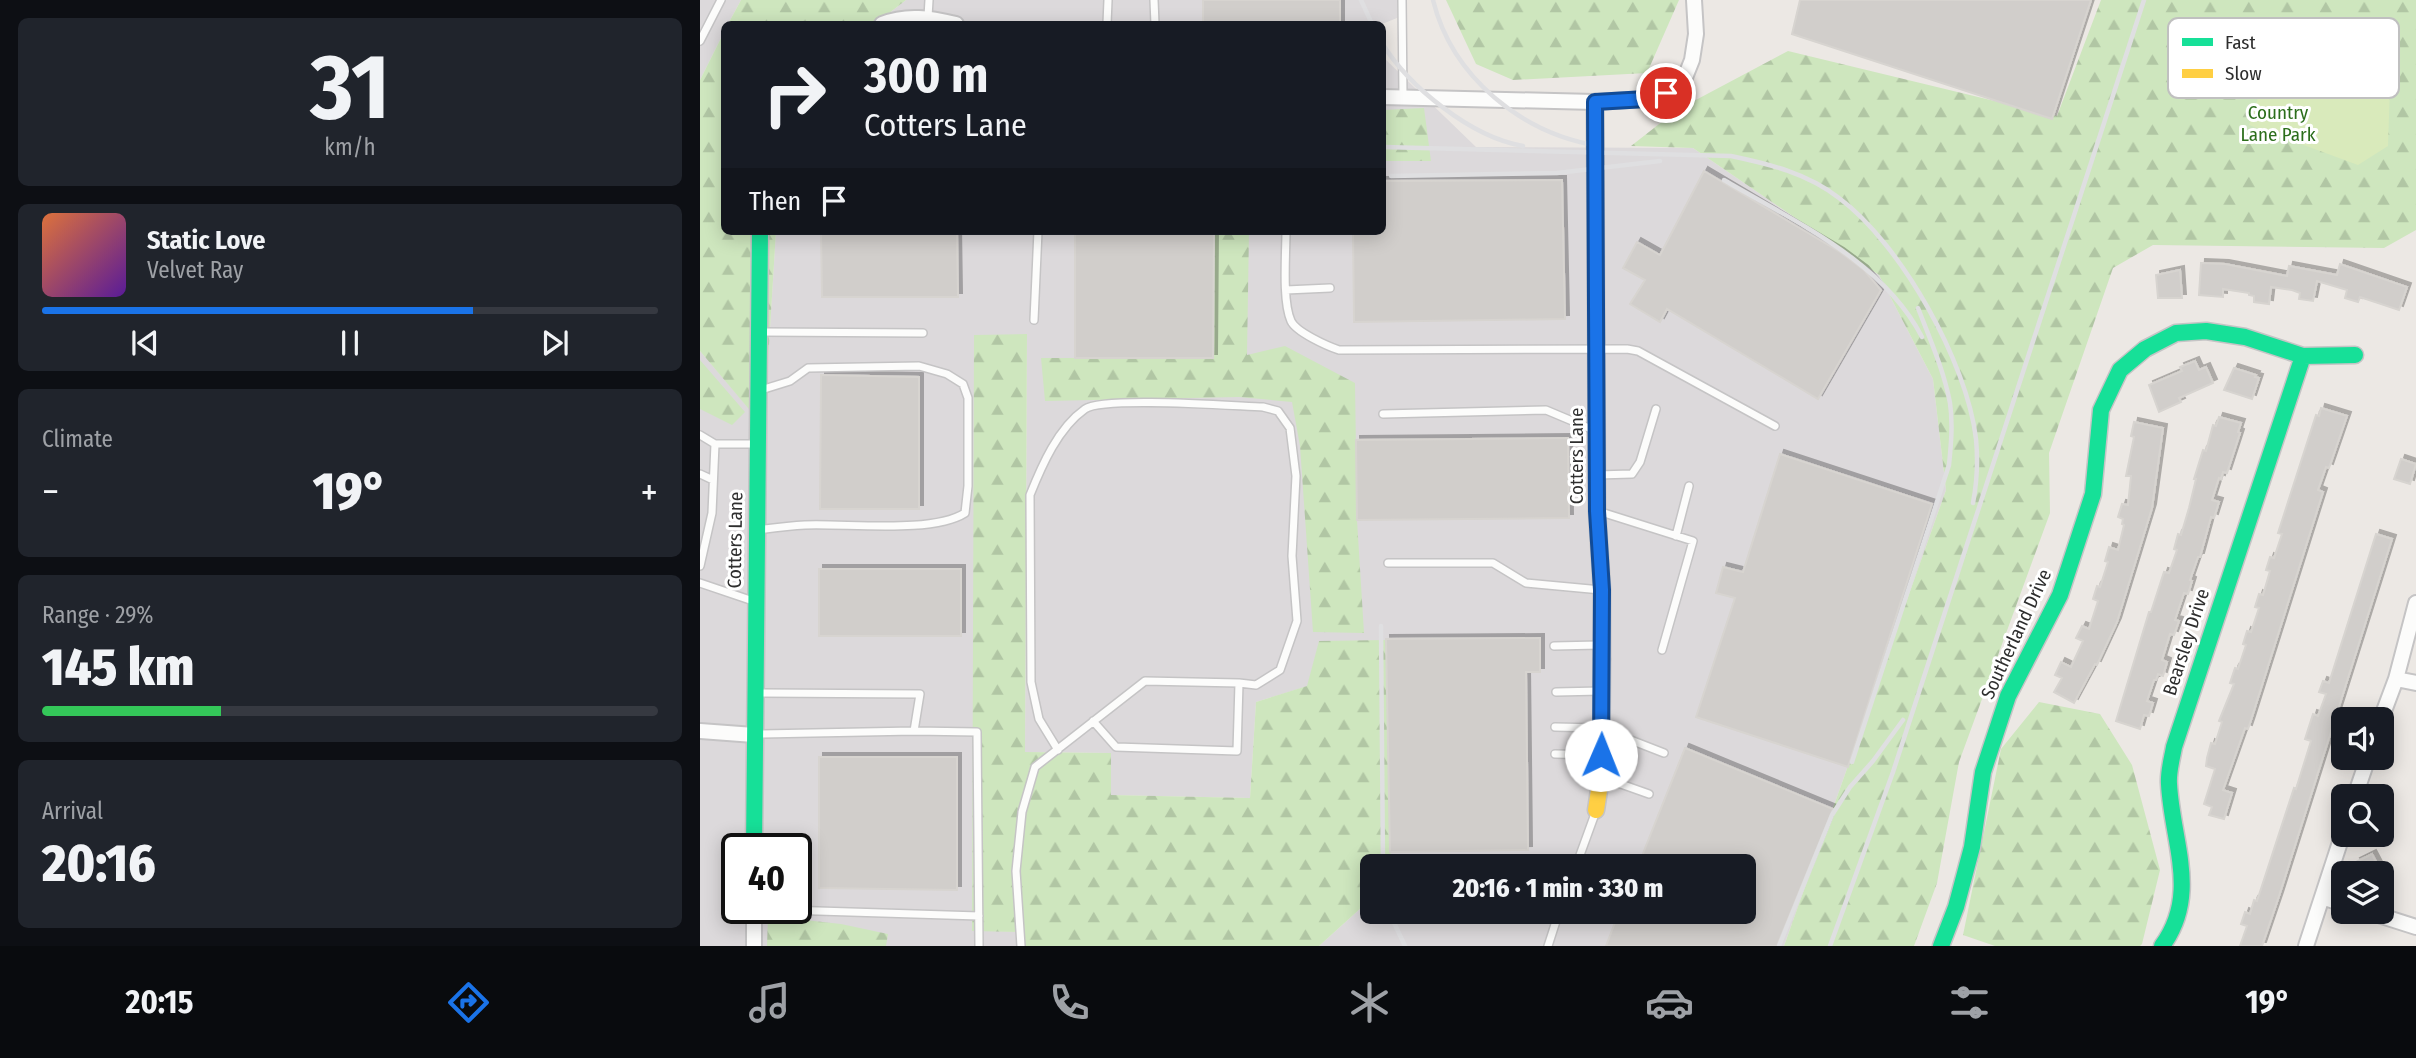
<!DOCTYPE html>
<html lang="en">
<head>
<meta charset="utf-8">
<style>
	:root { --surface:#171b24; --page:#20242c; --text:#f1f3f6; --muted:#9ea1a6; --line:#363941; --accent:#1a73e8 }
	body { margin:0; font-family:"Fira Sans Condensed",sans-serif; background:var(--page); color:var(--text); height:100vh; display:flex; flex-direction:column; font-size:26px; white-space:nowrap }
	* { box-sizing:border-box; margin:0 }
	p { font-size:23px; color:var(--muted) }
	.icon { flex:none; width:38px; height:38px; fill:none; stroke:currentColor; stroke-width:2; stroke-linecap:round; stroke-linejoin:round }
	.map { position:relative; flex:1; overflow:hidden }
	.side { display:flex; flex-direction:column; gap:18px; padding:18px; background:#0d0f14; width:700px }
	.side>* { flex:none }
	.hud { position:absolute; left:21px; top:21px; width:665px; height:214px; border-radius:10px; box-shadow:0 4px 18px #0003; background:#171b24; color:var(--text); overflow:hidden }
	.buttons { position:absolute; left:1631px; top:707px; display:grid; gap:14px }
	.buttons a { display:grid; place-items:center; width:63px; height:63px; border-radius:10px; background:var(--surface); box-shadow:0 4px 18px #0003; font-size:35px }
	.speed { position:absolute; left:21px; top:833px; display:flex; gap:14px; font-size:35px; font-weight:700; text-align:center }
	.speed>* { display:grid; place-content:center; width:91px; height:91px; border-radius:50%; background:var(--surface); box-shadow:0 4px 18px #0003; line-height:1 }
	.speed .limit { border:4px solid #111; border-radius:10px; background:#fff; color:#111 }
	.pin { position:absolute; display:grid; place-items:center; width:60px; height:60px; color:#fff; margin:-30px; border:4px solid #fff; border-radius:50%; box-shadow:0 2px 7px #0007 }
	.me { position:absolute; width:77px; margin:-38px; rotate:1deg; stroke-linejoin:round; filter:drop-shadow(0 0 5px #0008) }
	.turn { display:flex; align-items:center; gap:24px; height:147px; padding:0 28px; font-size:32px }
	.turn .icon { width:91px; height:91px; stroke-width:2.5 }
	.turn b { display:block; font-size:49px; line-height:60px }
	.then { display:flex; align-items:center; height:66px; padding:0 28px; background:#0003; gap:14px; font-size:26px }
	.big { font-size:52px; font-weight:800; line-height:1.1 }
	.side .widget { flex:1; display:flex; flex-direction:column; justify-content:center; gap:10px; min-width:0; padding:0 24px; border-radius:10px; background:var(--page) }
	.side .dial { align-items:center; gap:0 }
	.dial b { font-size:91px; line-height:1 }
	.song { display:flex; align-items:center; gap:21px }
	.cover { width:84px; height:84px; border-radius:10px; background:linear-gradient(135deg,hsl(20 70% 55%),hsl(270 70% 35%)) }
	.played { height:7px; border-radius:4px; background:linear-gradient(90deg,var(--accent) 70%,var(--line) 70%) }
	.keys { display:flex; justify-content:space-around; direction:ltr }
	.heat { display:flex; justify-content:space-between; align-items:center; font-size:38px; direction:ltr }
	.charge { height:10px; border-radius:5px; background:linear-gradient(90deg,#34c759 29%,var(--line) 0) }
	.trip { position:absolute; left:660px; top:854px; width:396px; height:70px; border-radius:10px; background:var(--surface); box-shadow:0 4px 18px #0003; font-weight:800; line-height:70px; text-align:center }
	.dock { display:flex; height:112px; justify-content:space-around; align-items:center; background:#090b0e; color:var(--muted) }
	.dock .icon { width:49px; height:49px }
	.dock .on { color:var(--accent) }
	.dock b { font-size:32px; color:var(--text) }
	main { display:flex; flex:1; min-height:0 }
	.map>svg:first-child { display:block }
</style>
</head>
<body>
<main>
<section class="side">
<div class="widget dial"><b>31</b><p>km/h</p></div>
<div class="widget">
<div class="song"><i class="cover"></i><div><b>Static Love</b><p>Velvet Ray</p></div></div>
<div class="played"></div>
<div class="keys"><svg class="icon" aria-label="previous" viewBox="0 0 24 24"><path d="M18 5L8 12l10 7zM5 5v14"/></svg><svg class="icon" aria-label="pause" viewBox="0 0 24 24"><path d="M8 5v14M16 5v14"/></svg><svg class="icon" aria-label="next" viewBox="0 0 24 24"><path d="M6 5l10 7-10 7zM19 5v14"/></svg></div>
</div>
<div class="widget"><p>Climate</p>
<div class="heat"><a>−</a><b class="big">19°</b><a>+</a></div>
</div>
<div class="widget"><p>Range · 29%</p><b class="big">145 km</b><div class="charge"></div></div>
<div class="widget"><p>Arrival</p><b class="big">20:16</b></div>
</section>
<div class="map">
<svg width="1716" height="946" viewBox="0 0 1716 946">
	<defs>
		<pattern id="forest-firs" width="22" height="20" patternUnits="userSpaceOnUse" patternTransform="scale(1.75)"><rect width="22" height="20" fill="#cee6be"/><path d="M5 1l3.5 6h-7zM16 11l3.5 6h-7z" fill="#b1c6a4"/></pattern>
		<filter id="shadow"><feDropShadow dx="4" dy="-4" stdDeviation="0" flood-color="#0004"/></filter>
	</defs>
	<rect width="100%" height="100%" fill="#ece8e4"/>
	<path fill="#dcd9db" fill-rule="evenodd" d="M0,0H41L28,24H24V32L0,80Z
		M206,0H697V18L682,24H175Z
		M683,57L776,147L993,148L1179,275L1233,379L1246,490L1084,946H619L672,898V912H1043V866H691L686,641L608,686L556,702L550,798L410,795L411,753L325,752L327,335L272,930L325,932V946H0V351L64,426L76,231H682ZM37,849H96V908H37Z"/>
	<path fill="url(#forest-firs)" d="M41,0H206L175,24H28Z
		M746,0H979L947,73L813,80L776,64Z
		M1401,0H1716V230L1684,248L1453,245L1413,268L1349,453L1350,513L1259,762L1237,883L1214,946H1084L1246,490L1233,379L1179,275L993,148L931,146L977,110L1088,51L1357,116Z
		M24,32V231H76L64,427L0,351V80Z
		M724,108L731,161H683V110Z
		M514,231H549L547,355L585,346L655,383L657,520L664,633L613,632L600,446L592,402L539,397L345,401L341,358H513Z
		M327,334L325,752L411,753V795L550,798L556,702L607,686L619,641L686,640L691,866H672V898L619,946H325L324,932L272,931L274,335Z
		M0,360L45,412L32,425L0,409Z
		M1339,702L1400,714L1432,765L1460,870L1442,944L1440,946H1295L1263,935L1301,749Z
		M68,916L141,924L188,934L186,946H67Z"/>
	<path fill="#d9eabb" d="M1670,20L1692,27L1688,146L1658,165L1549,125L1560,92L1590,51L1623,29Z"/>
	<path fill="#d1cecb" stroke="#d7d4d0" stroke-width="2" filter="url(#shadow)" d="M503,0H640V24H503Z
		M1100,0H1391L1352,119L1092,34Z
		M1004,171L1140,252L1164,270L1181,290L1118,399L967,309L960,322L930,304L945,280L923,268L937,242L960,255Z
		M862,180L865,319L654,322L653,231H682V181Z
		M121,231H257L258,297H122Z
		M375,231H514L513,358H375Z
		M1501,263L1525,264L1587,276L1589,266L1637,275L1640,264L1707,287L1699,310L1660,297L1658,302L1645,298L1647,290L1617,281L1613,301L1599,299L1600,293L1592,290L1571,287L1569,304L1554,302V296L1549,295V293L1523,289V297L1499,295Z
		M1480,270L1482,298H1458L1456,275Z
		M1495,361L1499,370L1506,367L1513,383L1479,398L1481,402L1459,412L1449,385L1482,371L1480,367Z
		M1534,368L1556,375L1555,377L1559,378L1552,399L1524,390Z
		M121,375L219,377V509H120Z
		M1621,408L1647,416L1629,468L1626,467L1618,490L1623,492L1551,720L1548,729L1545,728L1523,790L1532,793L1524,819L1509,815L1512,807L1504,804L1515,769L1506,766L1507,758L1511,743L1515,744L1522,722L1519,721L1534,684L1530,683L1535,668L1538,669L1546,645L1543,644L1547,631L1551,632L1559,608L1555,607L1559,594L1563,595L1570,571L1566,570L1570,557L1574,558L1582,534L1578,533L1616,415L1619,416Z
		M1519,417L1541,423L1538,432L1540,433L1527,473L1523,472L1521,479L1519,478L1512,500L1519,502L1514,518L1511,517L1500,557H1498L1490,580L1492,581L1488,594L1484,593L1475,620L1479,621L1474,635L1470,634L1462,660L1467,662L1463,676L1458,674L1456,680H1454L1447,701L1453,703L1449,716L1444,715L1440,729L1416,721L1449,612H1451L1464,572L1469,573L1477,550L1474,549L1478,534L1481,535L1489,508L1496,479H1494L1503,450L1506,451L1513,425L1516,426Z
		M1434,422L1463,428L1452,508L1417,622L1397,665L1395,664L1374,703L1354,692L1362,678L1355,675L1361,662L1371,667L1383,641L1376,638L1382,626L1389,629L1398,601L1393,599L1397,586L1400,587L1408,562L1405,561L1409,547L1418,550L1424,525L1422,524L1423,519L1418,517L1422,504L1428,505L1431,476H1426L1434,437L1431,436Z
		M868,438L869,518L657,520L656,440Z
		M1080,454L1232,504L1148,767L996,717L1035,598L1016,593L1023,567L1043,572Z
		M1701,459L1716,464L1710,484L1694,479Z
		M1676,534L1692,539L1579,896L1562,946H1540L1547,926L1541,924L1545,912L1550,914L1554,900L1557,901L1594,788L1596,789L1611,741L1605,739L1613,714L1618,716L1626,694L1619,692L1623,681L1629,683Z
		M119,569H261V636H119Z
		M840,638V672H826L828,850L690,852L686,639Z
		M985,748L1133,809L1077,946H906L919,912H1043V866H938Z
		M119,757H257V890L119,888Z
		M1672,854L1682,873H1662L1656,862Z"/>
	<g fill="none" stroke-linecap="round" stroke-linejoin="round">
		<defs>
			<path id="lane" d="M454,0L455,24
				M702,0L703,97
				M228,17L229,0
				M407,24L408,0
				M0,41L21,0
				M586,231C586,254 582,301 591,321C596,332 627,346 639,350L927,349L938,351L1075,426
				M586,290L630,288
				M334,320L338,231
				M59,332L223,333
				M683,414L846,410L896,431
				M0,435L15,444
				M0,474L13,480
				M897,475L932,474L940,462L956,409
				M901,512L993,541L962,650
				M57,530C73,528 89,526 105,525C146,523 232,534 265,513L268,486V398L263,384L247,374L219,366L108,368L90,381L61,390
				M976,536L989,486
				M688,563H793L826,583L901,590
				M0,566L12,513L15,444H57
				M0,583L56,602
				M854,646L899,645
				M856,692L901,691
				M55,693L220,694L214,731L57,734
				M855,727L899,728
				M214,731L277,732L279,946
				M358,750L339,719L331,682L330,495C342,465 358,428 385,409C403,396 534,406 563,407L578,411L590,428L596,476L592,556L597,621L580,670L556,685L539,683
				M855,754L900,755
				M901,761L917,766L928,739L964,753
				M901,777L949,794
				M736,864L815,866
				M876,866L896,811
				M54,909L279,916
				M321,946L316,871L322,812L335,767L445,681L539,683L537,751L416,747L393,721
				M848,946L859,912"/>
			<path id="street" d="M182,24C207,14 230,18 256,24
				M682,97L895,102L946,99L966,93L984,80L992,60L996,34L994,0
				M1696,679L1716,683
				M1681,719L1696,679L1716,603
				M0,731L54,735
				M1655,796L1668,758
				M1622,897L1643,904
				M1669,912L1716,927
				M54,946V908
				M1606,946L1643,833"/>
			<path id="fast" d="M895,102L897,511L902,590V659
				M54,849L60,231
				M1241,946L1256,907L1272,847L1283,772L1308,696L1360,595L1393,494L1401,410L1420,370L1445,349L1476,333L1506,331L1545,337L1603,356L1655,355
				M1462,946C1500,894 1472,842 1469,784C1468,772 1472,759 1474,747L1603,356"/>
			<path id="slow" d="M896,810L901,777L902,659"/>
		</defs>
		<use href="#lane" stroke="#c5c4c5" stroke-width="10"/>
		<use href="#street" stroke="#c5c4c5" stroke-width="18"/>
		<use href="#fast" stroke="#c5c4c5" stroke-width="19"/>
		<use href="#slow" stroke="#c5c4c5" stroke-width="19"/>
		<use href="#lane" stroke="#fcfcfb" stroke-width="7"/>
		<use href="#street" stroke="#fcfcfb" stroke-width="14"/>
		<use href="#fast" stroke="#16e098" stroke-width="16"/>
		<use href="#slow" stroke="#ffcf43" stroke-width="16"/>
		<path stroke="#dfdfe1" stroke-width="4.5" d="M661,0L672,24
			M733,0C752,77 822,134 899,146
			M682,43C709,87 771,137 823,146
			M684,147L1031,156C1069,164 1107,173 1139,198C1201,244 1267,362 1276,439C1278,460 1277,482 1273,503
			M691,176L857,173L960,161
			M1024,180C1095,222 1182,260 1222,337
			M681,626L683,866
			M1152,762L1249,465C1251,445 1253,424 1250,403C1244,371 1230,339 1218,308
			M689,912L705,946
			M1079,946L1132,815L1150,787L1173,761L1203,720
			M1130,946L1193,772L1444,0"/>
	</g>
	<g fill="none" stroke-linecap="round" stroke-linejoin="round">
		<defs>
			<path id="route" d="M901,755L902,590L897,511L895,102L946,99L966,93"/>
		</defs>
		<use href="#route" stroke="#114b97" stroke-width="18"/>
		<use href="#route" stroke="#1a73e8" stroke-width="12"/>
	</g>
	<g text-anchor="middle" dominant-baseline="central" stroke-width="6" stroke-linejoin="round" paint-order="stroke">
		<g font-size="19" fill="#2c6e1b" stroke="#fff">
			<text x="1578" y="112">Country<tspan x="1578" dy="22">Lane Park</tspan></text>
		</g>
		<g font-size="19" fill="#2e2e2e" stroke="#fff">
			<text transform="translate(876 456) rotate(-90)">Cotters Lane</text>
			<text transform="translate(35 540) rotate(-89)">Cotters Lane</text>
			<text transform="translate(1316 634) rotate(-65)">Southerland Drive</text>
			<text transform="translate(1486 642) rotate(-72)">Bearsley Drive</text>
		</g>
	</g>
	<rect x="1468" y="18" width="231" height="80" rx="10" fill="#fff" stroke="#c0c0c0" stroke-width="2"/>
	<rect x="1482" y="38" width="31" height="8" fill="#16e098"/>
	<rect x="1482" y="69" width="31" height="9" fill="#ffcf43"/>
	<g font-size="19" fill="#2e2e2e">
		<text x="1525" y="49">Fast</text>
		<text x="1525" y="80">Slow</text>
	</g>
</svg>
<div class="buttons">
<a><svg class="icon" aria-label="sound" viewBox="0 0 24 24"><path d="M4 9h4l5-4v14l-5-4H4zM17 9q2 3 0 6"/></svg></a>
<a><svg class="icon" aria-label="search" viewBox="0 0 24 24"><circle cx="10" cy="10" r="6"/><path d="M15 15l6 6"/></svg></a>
<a><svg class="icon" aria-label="layers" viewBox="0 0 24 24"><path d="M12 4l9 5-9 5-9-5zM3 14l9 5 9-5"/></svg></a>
</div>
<div class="speed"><div class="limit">40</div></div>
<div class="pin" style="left:966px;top:93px;background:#d93025"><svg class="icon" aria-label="arrive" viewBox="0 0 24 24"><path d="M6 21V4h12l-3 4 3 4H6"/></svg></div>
<svg class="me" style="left:901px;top:755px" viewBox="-20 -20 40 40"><circle r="19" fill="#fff"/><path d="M0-13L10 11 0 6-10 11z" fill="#1a73e8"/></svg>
<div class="trip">20:16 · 1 min · 330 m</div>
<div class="hud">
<div class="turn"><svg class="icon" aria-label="right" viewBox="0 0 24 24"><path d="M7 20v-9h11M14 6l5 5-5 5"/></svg><div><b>300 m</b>Cotters Lane</div></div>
<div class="then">Then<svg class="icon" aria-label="arrive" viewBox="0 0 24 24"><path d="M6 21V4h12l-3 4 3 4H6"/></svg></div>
</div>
</div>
</main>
<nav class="dock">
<b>20:15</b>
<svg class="icon on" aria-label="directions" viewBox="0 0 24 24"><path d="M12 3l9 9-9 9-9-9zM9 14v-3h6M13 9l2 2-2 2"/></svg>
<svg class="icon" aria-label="music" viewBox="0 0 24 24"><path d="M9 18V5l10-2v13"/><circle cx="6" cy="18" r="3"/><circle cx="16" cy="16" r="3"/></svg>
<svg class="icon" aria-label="phone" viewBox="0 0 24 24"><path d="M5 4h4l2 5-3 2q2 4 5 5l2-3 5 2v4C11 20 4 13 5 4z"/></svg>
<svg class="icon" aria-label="climate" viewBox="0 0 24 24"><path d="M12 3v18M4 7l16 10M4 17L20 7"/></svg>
<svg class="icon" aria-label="car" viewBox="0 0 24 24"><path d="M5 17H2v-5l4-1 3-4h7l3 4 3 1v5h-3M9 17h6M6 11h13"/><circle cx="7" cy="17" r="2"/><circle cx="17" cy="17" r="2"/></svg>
<svg class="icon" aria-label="filters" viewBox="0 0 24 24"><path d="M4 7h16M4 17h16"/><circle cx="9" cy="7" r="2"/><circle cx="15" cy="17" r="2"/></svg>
<b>19°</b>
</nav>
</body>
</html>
